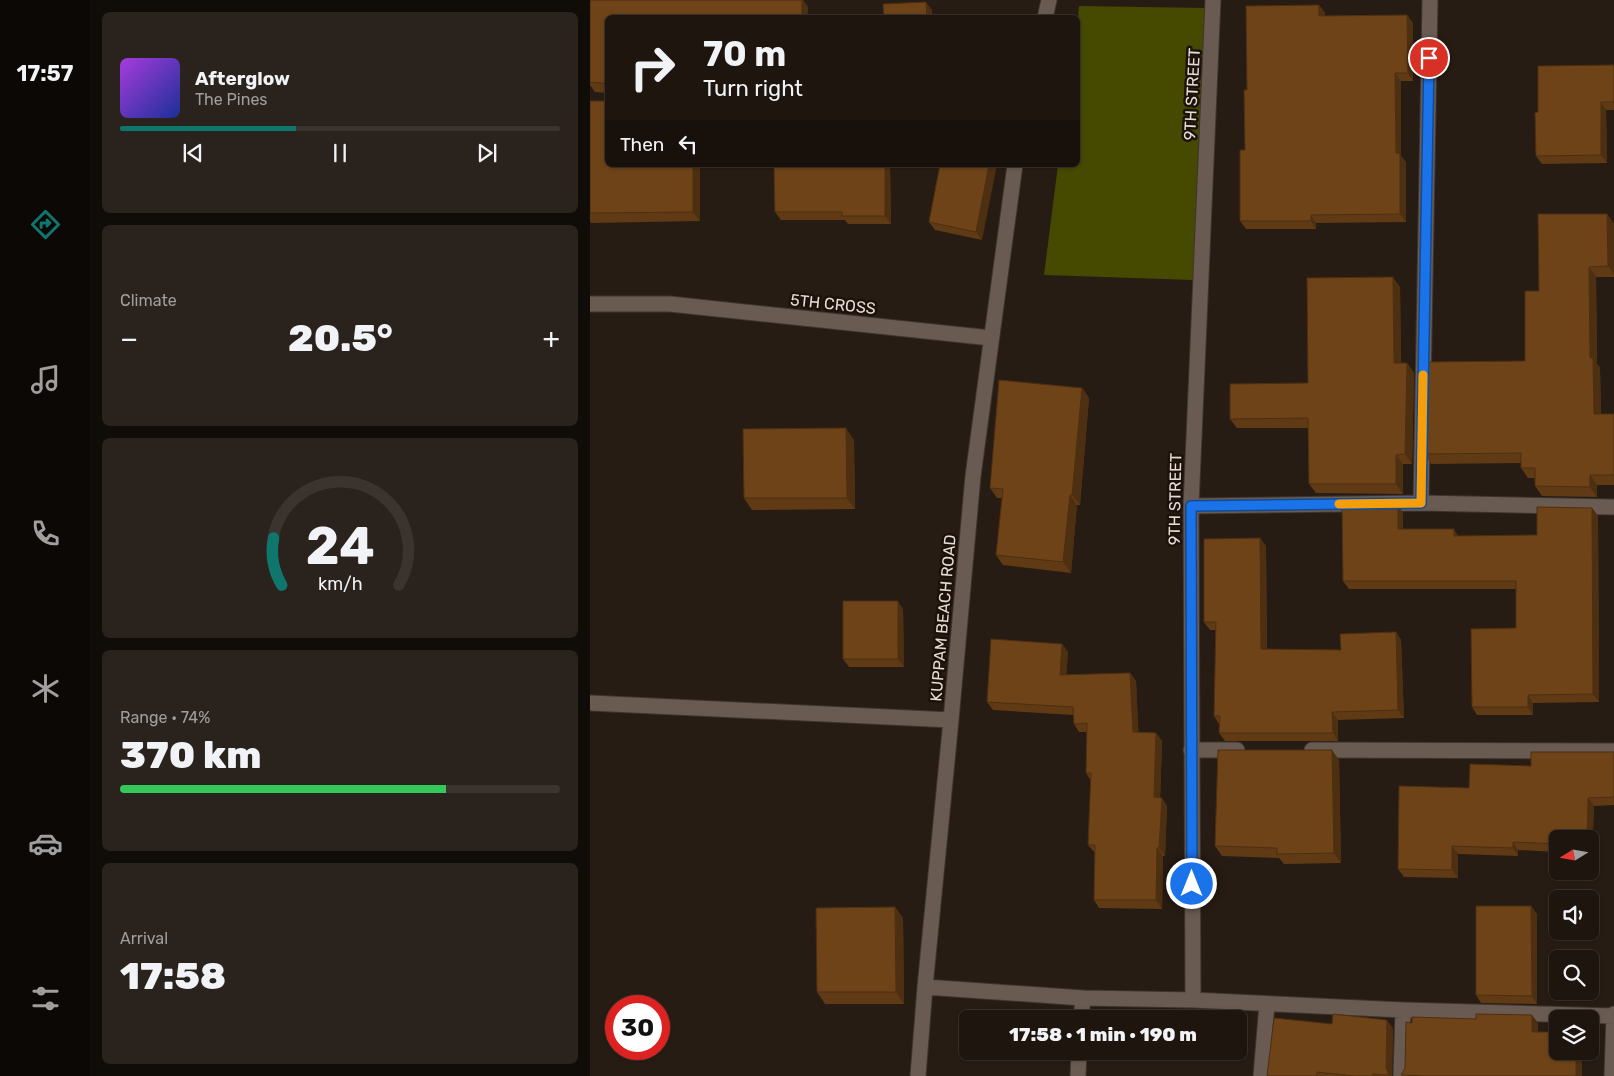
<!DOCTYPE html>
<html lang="en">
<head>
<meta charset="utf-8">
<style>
	:root { --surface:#1d150e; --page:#2a221c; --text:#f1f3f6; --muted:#a09f9e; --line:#3b342e; --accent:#0f766e }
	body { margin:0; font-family:Rubik,sans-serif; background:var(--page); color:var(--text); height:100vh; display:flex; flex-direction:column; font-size:19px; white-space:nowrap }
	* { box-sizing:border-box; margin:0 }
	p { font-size:16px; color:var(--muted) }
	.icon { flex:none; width:28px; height:28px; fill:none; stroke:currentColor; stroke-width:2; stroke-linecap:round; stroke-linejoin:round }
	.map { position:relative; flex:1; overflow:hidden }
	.panel { display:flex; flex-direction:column; gap:12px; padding:12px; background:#100c08; width:500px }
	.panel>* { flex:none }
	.top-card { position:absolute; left:15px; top:15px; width:475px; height:152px; border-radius:8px; box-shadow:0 1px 4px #0004,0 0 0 1px var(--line); background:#1d150e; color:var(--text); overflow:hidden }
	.needle { width:32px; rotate:259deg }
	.buttons { position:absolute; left:959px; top:830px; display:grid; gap:10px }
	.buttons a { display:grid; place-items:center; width:50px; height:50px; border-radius:8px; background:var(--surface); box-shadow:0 1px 4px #0004,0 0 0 1px var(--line); font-size:25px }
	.speed { position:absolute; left:15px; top:995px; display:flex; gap:10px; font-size:25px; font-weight:700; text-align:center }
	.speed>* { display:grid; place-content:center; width:65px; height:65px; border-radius:50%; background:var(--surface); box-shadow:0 1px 4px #0004,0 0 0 1px var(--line); line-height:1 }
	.speed .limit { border:8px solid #d22; background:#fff; color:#111 }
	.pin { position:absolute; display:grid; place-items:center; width:42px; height:42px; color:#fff; margin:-21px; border:2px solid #fff; border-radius:50%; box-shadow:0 1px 5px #0007 }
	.me { position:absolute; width:55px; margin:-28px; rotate:0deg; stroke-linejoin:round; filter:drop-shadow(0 0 4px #0008) }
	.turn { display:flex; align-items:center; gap:18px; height:105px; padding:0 15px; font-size:22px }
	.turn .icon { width:65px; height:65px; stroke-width:2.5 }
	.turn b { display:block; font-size:35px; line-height:42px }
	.then { display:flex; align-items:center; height:48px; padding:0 15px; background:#0003; gap:10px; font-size:19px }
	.big { font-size:38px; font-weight:800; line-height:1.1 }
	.panel .card { flex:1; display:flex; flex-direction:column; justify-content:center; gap:8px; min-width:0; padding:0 18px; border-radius:8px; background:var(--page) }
	.panel .dial { align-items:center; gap:0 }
	.dial svg { height:130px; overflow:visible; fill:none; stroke:var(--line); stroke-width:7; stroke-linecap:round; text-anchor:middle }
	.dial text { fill:var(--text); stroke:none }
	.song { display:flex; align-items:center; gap:15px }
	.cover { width:60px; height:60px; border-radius:8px; background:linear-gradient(135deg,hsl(280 70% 55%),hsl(230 70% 35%)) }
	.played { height:5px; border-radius:2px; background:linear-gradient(90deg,var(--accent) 40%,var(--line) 40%) }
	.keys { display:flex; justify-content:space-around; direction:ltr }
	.heat { display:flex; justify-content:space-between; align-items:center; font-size:28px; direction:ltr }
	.charge { height:8px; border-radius:4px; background:linear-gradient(90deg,#34c759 74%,var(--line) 0) }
	.trip { position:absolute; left:369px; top:1010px; width:288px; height:50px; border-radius:8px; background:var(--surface); box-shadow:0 1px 4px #0004,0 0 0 1px var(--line); font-weight:800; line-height:50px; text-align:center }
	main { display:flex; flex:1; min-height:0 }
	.tabs { display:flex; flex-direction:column; width:90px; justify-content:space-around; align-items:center; background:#0c0806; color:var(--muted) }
	.tabs .icon { width:35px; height:35px }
	.tabs .active { color:var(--accent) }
	.tabs b { font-size:22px; color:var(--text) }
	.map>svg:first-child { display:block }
</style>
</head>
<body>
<main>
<nav class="tabs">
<b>17:57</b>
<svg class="icon active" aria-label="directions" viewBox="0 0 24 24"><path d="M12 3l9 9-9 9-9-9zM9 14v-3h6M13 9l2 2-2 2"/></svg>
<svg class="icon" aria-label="music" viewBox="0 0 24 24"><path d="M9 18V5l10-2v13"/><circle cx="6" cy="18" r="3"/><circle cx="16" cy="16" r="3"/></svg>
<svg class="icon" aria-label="phone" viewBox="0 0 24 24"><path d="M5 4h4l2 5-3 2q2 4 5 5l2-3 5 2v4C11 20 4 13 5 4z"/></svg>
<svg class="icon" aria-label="climate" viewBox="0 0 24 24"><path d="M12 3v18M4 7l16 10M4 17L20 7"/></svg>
<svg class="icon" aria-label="car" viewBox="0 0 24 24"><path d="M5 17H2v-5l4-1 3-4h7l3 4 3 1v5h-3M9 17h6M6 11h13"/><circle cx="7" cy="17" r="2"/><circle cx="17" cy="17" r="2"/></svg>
<svg class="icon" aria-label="filters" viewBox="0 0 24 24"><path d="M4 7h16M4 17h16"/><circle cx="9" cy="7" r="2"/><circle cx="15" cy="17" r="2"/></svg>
</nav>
<section class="panel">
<div class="card">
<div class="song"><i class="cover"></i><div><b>Afterglow</b><p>The Pines</p></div></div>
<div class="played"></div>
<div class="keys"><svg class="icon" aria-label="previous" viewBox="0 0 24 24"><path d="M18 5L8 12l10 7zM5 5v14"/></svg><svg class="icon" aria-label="pause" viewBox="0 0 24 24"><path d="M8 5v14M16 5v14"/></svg><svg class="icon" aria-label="next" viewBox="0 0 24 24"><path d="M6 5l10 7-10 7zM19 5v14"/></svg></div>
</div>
<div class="card"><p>Climate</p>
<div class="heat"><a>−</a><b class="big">20.5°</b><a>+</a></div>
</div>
<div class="card dial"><svg viewBox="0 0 100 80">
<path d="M14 69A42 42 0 1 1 86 69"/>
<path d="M14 69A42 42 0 0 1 9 40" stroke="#0f766e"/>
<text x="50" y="56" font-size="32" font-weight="700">24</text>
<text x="50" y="72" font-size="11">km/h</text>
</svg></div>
<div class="card"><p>Range · 74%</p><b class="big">370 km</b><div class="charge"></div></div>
<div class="card"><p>Arrival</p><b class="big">17:58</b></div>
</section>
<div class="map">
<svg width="1024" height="1076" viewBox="0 0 1024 1076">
	<rect width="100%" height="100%" fill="#271c13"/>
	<path fill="#464900" d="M489,6L617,8L603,280L454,275L468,165H488V19Z"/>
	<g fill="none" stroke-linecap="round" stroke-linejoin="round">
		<defs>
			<path id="minor" d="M455,18L459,0
				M0,304H80L401,338
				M831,503L840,0
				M601,506L831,503L1024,507
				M0,703L361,720
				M601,750H647
				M722,750L1024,751
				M335,987L493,998L603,1000L813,1010L1024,1016
				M603,1000L601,506L623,0
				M491,1019L493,998
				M328,1076L335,987L361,720L383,476L425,165
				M488,1076L489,1051
				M671,1076L677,1004
				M811,1076L813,1010
				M1022,1076L1024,1014"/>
		</defs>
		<use href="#minor" stroke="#3f3531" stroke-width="17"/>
		<use href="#minor" stroke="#695b51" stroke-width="15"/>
	</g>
	<path fill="#5f3a15" d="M0,0H213L218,7L18,18V93L5,92L0,85Z
		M729,5L735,13V16L817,15L823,23V81H811V156L816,162V222L726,223V229H656L650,221L655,150L657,90Z
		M1024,65V110H1016L1017,163L952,164L946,156Z
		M0,101H16L110,165V221L1,223L0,221Z
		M184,165H300L301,224H258L255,220H191L185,212Z
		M350,165L392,240L345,230L339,222Z
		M1017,214L1024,224V277H1006L1007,364L1010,368L1011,414H1024V485H1007V497L952,496L945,486V478H938L931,468V463L841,464L834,454L935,361L949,291Z
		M810,287L811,363H817L824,373L822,464H813V494L726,493L719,484L718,428H647L640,419L718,383Z
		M492,388L499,398L490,505H487L481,573L413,565L406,555L412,498H407L400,488Z
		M264,440L265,509L162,510L154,498Z
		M1002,508L1008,516L1009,702L943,703V715H887L882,707L926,628V589H759L753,581L813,513V529L869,536L947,535Z
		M670,538L676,546L677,649L751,650L806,632L811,640L814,718L748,720V741H635L629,733V724L624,716L626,630H620L614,622Z
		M313,609L314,667H259L253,659Z
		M472,644L478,652L476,675L540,673L546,681L548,732L566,733L572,741L570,798L577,806L575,856H573L572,909L509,908L504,900L505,853L498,845L501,781L496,773L497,732H489L484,724L483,715L403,710L397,702Z
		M1024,752V805L1004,806L1002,854H1000V839H968V852L928,850V856L868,854V878L814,877L808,869L879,788L941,766Z
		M749,760L751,863L694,864L689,858L632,856L625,846Z
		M941,906L947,914V1004L891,1003L886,995Z
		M305,907L313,918L314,1004H235L227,992Z
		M742,1024L803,1028L802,1076H677Z"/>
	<path fill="#4d2f11" d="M212,0H213L218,7V18H212Z
		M336,2L342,10V18H337Z
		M729,5L735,13V24L729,16Z
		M817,15L823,23V81L818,73Z
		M805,73L811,81V156L816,162V222L810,214L806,153Z
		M1011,102L1016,110L1017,163L1011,155Z
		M103,165H110V221L103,212Z
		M295,165H300L301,224L295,216Z
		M399,165H407L392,240L386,232Z
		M1017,214L1024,224V275L1018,266Z
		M721,215L726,223V229L721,221Z
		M999,267L1006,277L1007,364L1010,368L1011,424L1004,414L1000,358Z
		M803,277L810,287L811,373L804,363Z
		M817,363L824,373L822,464L815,454Z
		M492,388L499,398L490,505L482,495Z
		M256,428L264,440L265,509L257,498Z
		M806,455L813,464V494L806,484Z
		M1000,475L1007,485V497L1000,487Z
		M480,495L487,505L481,573L473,562Z
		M808,505L813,513V537L808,529Z
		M1002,508L1008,516L1009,702L1003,694Z
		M864,529L869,537L864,536Z
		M670,538L676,546L677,657L671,649Z
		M308,601L313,609L314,667L308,659Z
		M806,632L811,640L814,718L808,710Z
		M472,644L478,652L476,684L470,675Z
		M540,673L546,681L549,740L543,732Z
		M938,695L943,703V715L938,707Z
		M742,712L748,720V741L743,733Z
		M566,733L572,741L570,805L564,797Z
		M742,750L749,760L751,863L744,853Z
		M572,798L577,806L575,856L569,848Z
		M998,798L1004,806L1002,854L1000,851V839H997Z
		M923,842L928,850V856L923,848Z
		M862,846L868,854V878L862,870Z
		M567,848L573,856L572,909L566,900Z
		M941,906L947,914V1004L942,996Z
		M305,907L313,918L314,1004L306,992Z
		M942,1015L948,1023V1040L942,1032Z
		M797,1020L803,1028L802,1076H800L799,1075L796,1068Z
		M986,1051H992V1076H986Z"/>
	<path fill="#6e4318" stroke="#4d2f11" d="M0,0H212V18H18V86L12,83L0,82Z
		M336,2L337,18H294L293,4Z
		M729,5V16L817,15L818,73H805L806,153H810V214L721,215V221H650V150H655L654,90H657L656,6Z
		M1024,65V102H1011V155L946,156L945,113L948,112V66Z
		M18,98V165H103V212L0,213V101H16Z
		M184,165H295V216H252V212H185Z
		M350,165H399L386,232L339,222Z
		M948,214H1017L1018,266L999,267L1000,358H1003L1004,414H1024V475H1000V487L945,486V468H931V453L834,454L836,362L935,361V291H949Z
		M803,277L804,363H817L815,454L806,455V484H719L718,418L640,419V384L718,383L717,278Z
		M409,380L492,388L482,495H480L473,562L406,555L413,489L400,488Z
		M256,428L257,498H154L153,429Z
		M752,505H808V529H864V536L947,535V507L1002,508L1003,694L938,695V707H882L881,629L926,628V581H753Z
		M670,538L671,649L751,650L750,634L806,632L808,710L742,712L743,733H629L630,716H624L626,622H614V539Z
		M253,601H308V659H253Z
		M401,639L472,644L470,675L540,673L543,732L566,733L564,797L572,798L569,848H567L566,900H504L505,845H498L501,773H496L497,723L484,724L483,707L397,702Z
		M628,750H742L744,853L687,854V848L625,846Z
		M941,752H1024V797L998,798L997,839H968V844L923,842V848L862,846V870L808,869L809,786L879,788L880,764L941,766Z
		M886,906H941L942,996L886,995Z
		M305,907L306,992H227L226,908Z
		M743,1014L797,1020L796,1068L799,1075L783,1074V1076H764L727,1072V1076H677L684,1018L742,1024Z
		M886,1014L942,1015V1032H968V1051H986V1076H835L811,1075L815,1068L816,1022L822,1023V1017L886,1019Z"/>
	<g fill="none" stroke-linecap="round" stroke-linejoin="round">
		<defs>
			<path id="route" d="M602,884L601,506L831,503L839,58"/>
		</defs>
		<use href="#route" stroke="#114b97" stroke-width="12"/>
		<use href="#route" stroke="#1a73e8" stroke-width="9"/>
		<path stroke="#f59e0b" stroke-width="9" d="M749,504L831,503L833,375"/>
	</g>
	<g text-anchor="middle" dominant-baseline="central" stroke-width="5" stroke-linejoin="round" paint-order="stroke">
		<g font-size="16" fill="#e5ddd7" stroke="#1d120a">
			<text transform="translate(602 94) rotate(-87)">9TH STREET</text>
			<text transform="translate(243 304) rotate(6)">5TH CROSS</text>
			<text transform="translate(585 499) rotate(-89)">9TH STREET</text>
			<text transform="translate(353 618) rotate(-85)">KUPPAM BEACH ROAD</text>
		</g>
	</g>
</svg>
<div class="buttons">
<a><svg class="needle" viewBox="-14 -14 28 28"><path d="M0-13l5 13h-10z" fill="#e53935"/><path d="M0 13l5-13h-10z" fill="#a09f9e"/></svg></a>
<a><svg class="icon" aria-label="sound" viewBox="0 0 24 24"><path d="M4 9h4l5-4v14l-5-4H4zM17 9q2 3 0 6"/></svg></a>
<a><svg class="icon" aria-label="search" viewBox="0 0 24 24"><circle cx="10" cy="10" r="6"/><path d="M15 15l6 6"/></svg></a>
<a><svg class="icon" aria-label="layers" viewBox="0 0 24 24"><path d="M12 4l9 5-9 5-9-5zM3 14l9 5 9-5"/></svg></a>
</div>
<div class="speed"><div class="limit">30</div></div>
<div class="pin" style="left:839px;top:58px;background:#d93025"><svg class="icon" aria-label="arrive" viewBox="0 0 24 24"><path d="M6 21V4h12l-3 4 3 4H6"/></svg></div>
<svg class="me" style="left:602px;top:884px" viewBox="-20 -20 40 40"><circle r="17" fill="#1a73e8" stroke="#fff" stroke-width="3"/><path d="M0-11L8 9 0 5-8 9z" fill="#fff"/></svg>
<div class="trip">17:58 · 1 min · 190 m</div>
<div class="top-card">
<div class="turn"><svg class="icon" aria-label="right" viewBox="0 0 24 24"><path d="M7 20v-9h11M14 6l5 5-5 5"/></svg><div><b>70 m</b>Turn right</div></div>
<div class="then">Then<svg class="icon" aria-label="left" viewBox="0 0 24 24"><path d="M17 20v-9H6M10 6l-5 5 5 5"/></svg></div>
</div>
</div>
</main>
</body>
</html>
